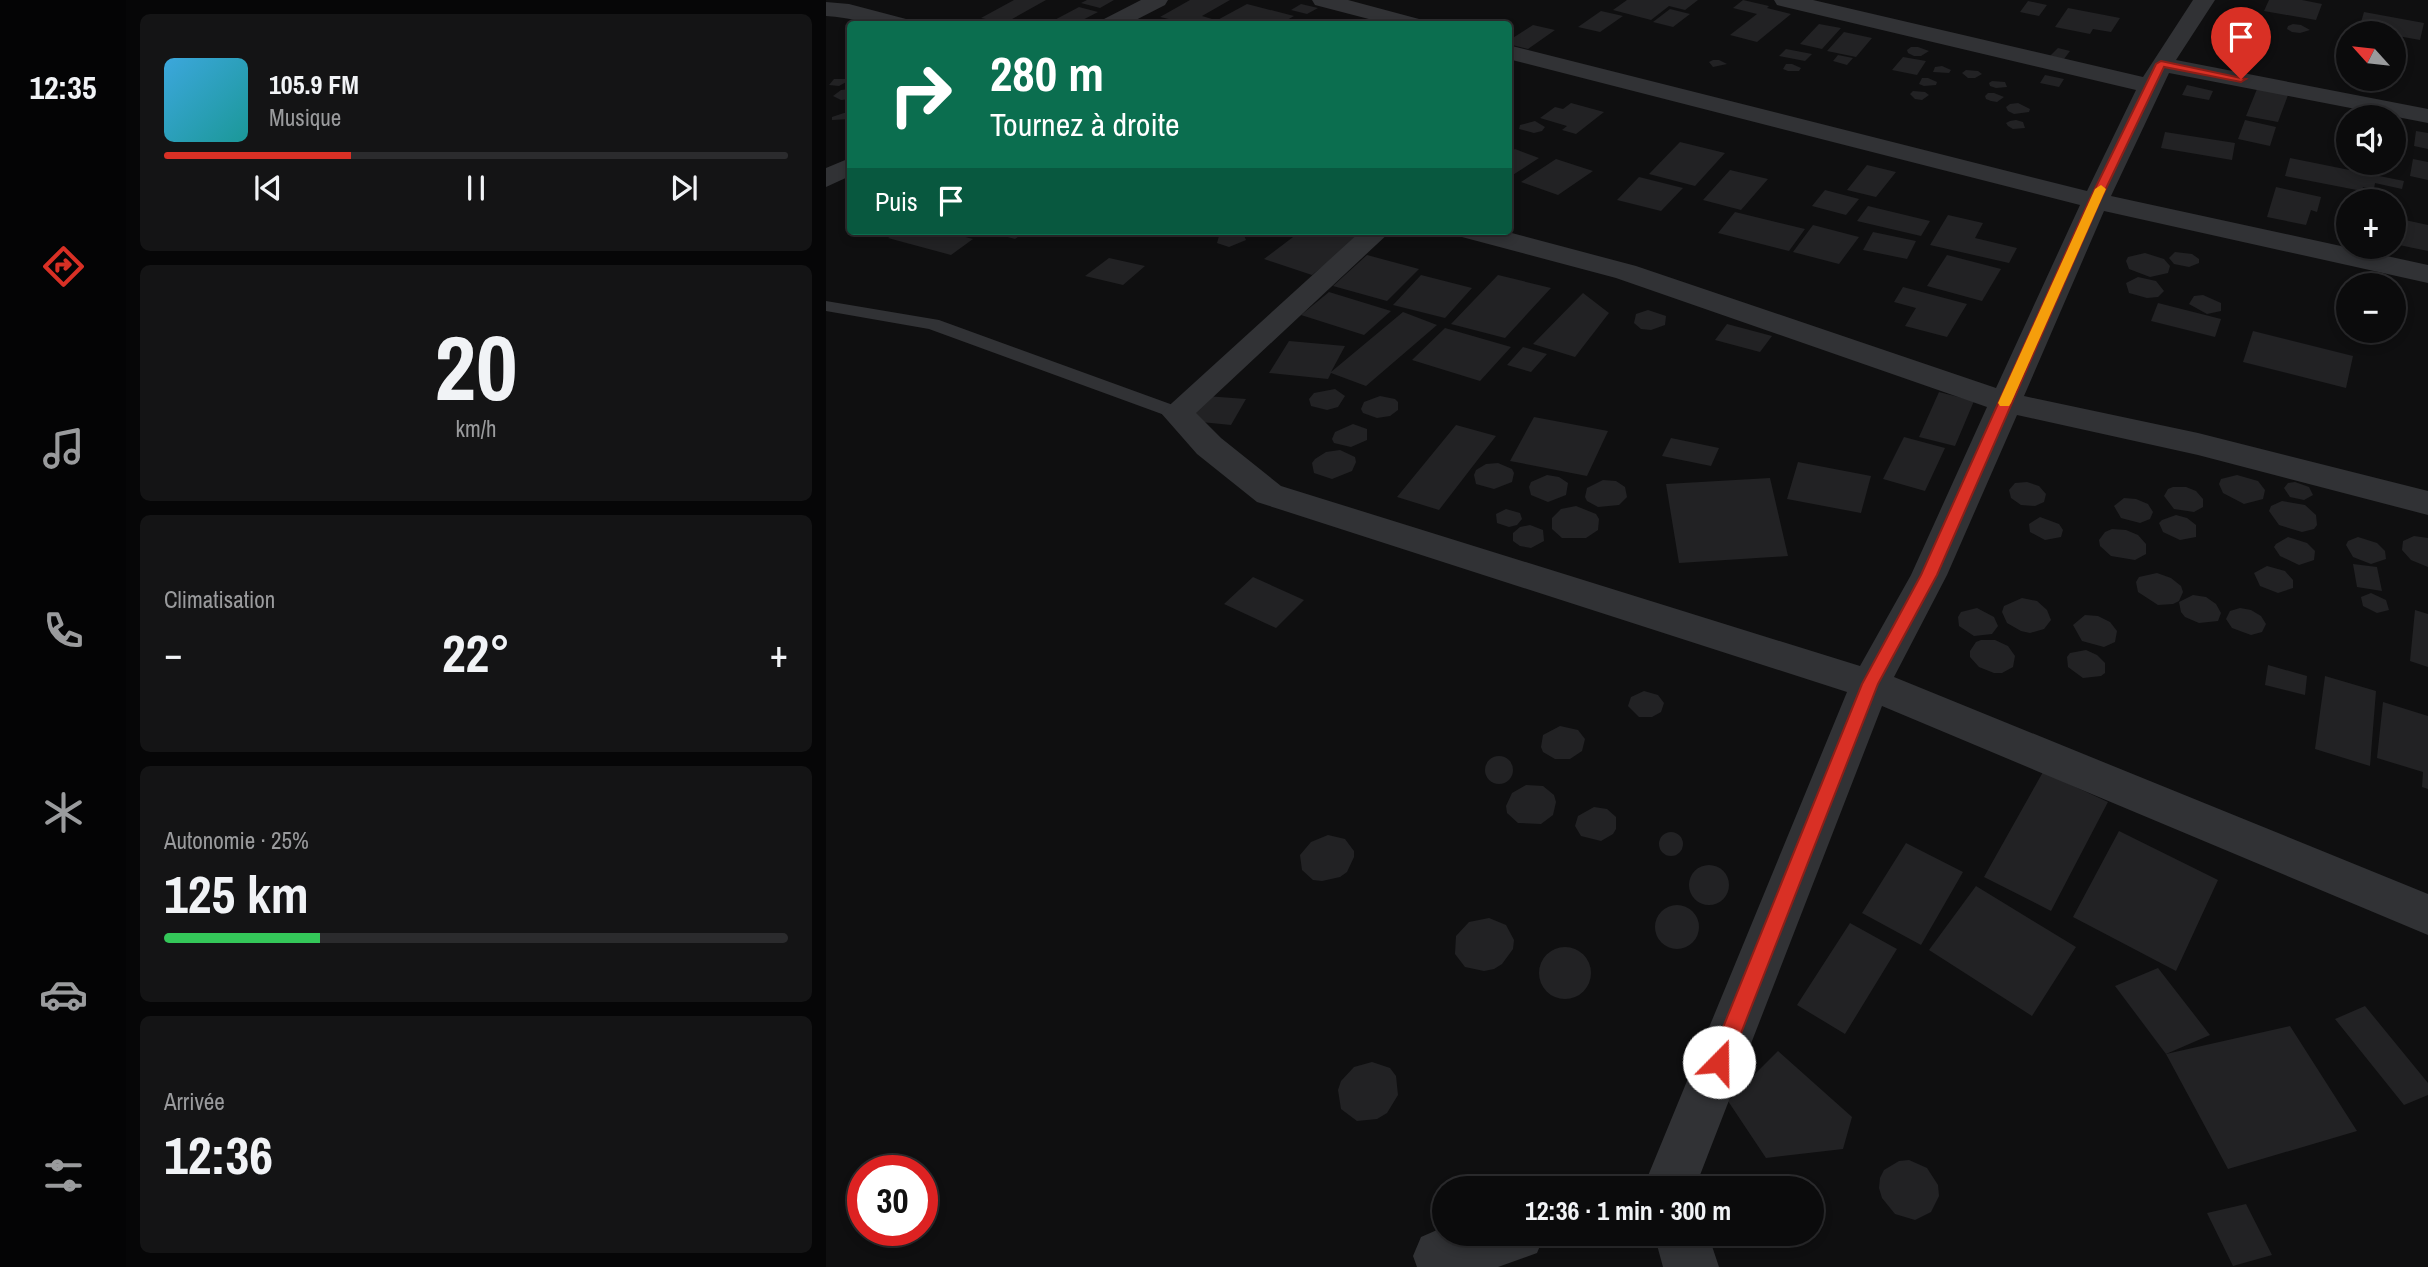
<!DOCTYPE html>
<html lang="fr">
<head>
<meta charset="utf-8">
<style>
	:root { --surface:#0b0b0c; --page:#141415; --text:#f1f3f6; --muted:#9a9b9d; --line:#2b2b2d; --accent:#d93025 }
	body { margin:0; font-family:"Archivo Narrow",sans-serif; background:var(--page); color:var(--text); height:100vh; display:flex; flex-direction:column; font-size:26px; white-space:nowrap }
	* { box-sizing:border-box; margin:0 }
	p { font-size:23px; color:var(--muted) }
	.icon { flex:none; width:38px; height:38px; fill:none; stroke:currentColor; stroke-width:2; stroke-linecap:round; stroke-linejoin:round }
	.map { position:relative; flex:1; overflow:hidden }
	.details { display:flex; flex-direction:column; gap:14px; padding:14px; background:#060607; width:700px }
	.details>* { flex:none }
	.top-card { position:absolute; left:21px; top:21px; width:665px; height:214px; border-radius:7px; box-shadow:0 4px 10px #0003,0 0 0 2px var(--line); background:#0b6e4f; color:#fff; overflow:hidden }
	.needle { width:46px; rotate:297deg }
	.tools { position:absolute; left:1510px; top:21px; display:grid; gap:14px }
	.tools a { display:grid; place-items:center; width:70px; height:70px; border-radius:50%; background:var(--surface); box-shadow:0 4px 10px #0003,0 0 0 2px var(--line); font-size:35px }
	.speed { position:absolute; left:21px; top:1155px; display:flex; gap:14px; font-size:35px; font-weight:700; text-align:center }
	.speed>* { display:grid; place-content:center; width:91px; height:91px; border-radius:50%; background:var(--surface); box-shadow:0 4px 10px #0003,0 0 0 2px var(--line); line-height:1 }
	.speed .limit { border:10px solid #d22; background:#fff; color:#111 }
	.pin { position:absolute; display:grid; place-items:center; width:60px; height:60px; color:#fff; margin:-72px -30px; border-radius:50% 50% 50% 0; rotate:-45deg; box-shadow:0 0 7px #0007 }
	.pin .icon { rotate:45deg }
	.me { position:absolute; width:77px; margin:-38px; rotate:22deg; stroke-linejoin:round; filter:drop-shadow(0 0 5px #0008) }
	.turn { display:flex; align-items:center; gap:24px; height:147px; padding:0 28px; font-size:32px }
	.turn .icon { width:91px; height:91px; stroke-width:2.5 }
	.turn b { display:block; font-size:49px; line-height:60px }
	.then { display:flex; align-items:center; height:66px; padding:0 28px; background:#0003; gap:14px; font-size:26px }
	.big { font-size:52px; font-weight:800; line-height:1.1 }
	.details .widget { flex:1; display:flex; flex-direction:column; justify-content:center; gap:10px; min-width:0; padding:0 24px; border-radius:10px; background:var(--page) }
	.details .dial { align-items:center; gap:0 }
	.dial b { font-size:91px; line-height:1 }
	.song { display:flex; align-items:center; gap:21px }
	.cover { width:84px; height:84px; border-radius:10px; background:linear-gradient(135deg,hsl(200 70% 55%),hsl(180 70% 35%)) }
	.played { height:7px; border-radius:4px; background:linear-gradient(90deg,var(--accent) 30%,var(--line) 30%) }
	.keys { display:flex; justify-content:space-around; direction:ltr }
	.heat { display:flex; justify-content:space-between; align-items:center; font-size:38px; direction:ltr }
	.charge { height:10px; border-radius:5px; background:linear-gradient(90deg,#34c759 25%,var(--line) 0) }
	.trip { position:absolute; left:606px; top:1176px; width:392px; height:70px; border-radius:35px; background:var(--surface); box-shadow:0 4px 10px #0003,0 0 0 2px var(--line); font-weight:800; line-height:70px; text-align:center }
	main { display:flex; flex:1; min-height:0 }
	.tabs { display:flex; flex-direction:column; width:126px; justify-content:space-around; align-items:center; background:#040405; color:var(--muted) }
	.tabs .icon { width:49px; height:49px }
	.tabs .active { color:var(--accent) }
	.tabs b { font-size:32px; color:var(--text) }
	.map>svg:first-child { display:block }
</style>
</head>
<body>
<main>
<nav class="tabs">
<b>12:35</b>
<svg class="icon active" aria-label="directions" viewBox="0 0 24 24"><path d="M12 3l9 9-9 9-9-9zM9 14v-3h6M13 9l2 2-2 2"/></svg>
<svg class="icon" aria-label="music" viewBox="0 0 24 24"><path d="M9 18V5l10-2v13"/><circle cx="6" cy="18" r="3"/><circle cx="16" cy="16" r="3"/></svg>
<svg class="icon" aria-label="phone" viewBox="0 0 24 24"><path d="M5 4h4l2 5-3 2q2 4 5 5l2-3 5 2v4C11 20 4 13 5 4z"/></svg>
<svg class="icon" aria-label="climate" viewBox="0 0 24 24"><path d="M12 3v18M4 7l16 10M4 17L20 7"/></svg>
<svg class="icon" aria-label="car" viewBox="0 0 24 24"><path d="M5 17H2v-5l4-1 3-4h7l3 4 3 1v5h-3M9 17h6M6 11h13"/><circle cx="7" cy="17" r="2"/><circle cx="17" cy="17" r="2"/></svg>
<svg class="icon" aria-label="filters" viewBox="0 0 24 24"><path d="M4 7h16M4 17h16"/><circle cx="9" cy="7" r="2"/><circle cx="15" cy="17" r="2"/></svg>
</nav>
<section class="details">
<div class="widget">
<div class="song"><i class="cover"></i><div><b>105.9 FM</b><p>Musique</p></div></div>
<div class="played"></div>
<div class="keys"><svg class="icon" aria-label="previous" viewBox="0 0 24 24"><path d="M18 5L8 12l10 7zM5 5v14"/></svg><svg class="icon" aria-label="pause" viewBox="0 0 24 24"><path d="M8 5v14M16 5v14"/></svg><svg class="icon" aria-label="next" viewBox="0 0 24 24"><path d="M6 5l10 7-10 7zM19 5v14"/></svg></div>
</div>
<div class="widget dial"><b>20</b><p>km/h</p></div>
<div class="widget"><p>Climatisation</p>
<div class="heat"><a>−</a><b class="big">22°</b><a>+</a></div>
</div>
<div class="widget"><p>Autonomie · 25%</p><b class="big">125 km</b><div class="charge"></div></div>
<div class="widget"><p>Arrivée</p><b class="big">12:36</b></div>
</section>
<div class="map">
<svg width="1602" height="1267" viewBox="0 0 1602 1267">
	<rect width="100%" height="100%" fill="#0f0f10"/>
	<path fill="#222224" d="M188,0H220L179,23L155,18Z
		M261,0H288L274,8L255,3Z
		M364,0H404L376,16L386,19L376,24H364L334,17Z
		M801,0H872L859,10L843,6L825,20L787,10Z
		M917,0L943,6L941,8L965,14L931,42L904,35L931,14L907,8Z
		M1443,0H1476L1496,4L1490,20L1438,11Z
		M1202,1L1221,5L1213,16L1194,12Z
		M421,4L468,16L454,24H384Z
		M475,4L492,8L481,14L465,10Z
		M253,7L272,12L249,24H221Z
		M1242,8L1294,18L1285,32L1267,29L1264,34L1229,27Z
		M844,9L864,14L847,27L827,22Z
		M775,11L797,16L774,32L752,27Z
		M1538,12L1598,23L1594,40L1533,29Z
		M993,24L1015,28L996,49L974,44Z
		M1467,24L1475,25L1484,30L1474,33L1466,32L1461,29L1462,26Z
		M707,25L729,30L702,49L682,44V41Z
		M1018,32L1046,38L1030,57L1001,51Z
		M1085,47H1092L1103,51L1095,56H1088L1082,53L1081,50Z
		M1232,48L1244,51L1238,59L1224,56Z
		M960,49L986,54L979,61L953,56Z
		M1012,55L1027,58L1021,65L1007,61Z
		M1077,57L1100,61L1091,75L1066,70Z
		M887,60H893L901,64L887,67L883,62Z
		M960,64H966L975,68L973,71H962L957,69Z
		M1116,66L1125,70L1123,73L1107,72L1109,67Z
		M1140,70L1152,71L1156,74L1149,78H1142L1136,73Z
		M1219,75L1238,79L1233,87L1214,83Z
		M1096,78H1102L1111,82L1110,85L1098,86L1093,84Z
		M8,79H20L22,81L13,86L3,85Z
		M1166,81L1179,82L1181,87L1170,88L1164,86L1163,83Z
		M1361,85L1387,91L1383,100L1356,95Z
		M24,89V99L15,100L7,96L15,90Z
		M1431,89L1462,95L1452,122L1420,116Z
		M1087,91L1099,92L1103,95L1096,100L1089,99L1084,94Z
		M1162,93H1168L1178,97L1171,102L1165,101L1160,99L1159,96Z
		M745,103L778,112L750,134L736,130L741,126L714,118L729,107L737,109Z
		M1192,103L1204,109L1203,112L1188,114L1182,111L1180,107L1184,104Z
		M18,113H24L23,119L6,120V117Z
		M1190,120L1197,122L1199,128L1187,129L1182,126L1180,123L1184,121Z
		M1419,120L1450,127L1444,146L1412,139Z
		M709,121L719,127L716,131L708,133L693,129L694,125Z
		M1590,131L1602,133V149L1588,146Z
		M1339,132L1409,143L1406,160L1335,148Z
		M854,142L899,153L869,186L823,174Z
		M689,149L713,158L682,178V153Z
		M1464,158L1578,181L1576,189L1549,183L1548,189L1537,187L1536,191L1459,176Z
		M730,159L767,171L732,195L695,182Z
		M1587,159L1602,162V180L1584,176Z
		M1041,165L1070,172L1050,197L1021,190Z
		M904,170L942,179L915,210L877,200Z
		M813,177L857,188L835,211L791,200Z
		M1450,187L1495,197L1491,212L1485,210L1480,225L1441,217Z
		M999,190L1033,199L1020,215L986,206Z
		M1042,206L1104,221L1095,236L1031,221Z
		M909,212L979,229L963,251L892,233Z
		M1122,215L1157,223L1149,238L1191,248L1183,263L1104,245Z
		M1579,220L1602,225V251L1573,245Z
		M987,225L1033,237L1013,264L967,252Z
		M31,231H61L41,237Z
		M73,231H116L147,239L125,255L62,238Z
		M174,231H201L189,239L170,234Z
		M405,231L417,233L420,240L403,247L391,243L393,236Z
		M475,231H527L537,234L486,275L438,259Z
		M1047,232L1090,241L1081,259L1037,250Z
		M1349,252L1366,254L1373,259V263L1363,267L1348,264L1343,258Z
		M1319,253L1338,259L1344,266L1342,273L1324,277L1303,269L1300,261L1302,257Z
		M541,255L593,269L561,301L507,286Z
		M1121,255L1175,269L1156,301L1101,286Z
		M283,258L319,266L297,285L259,276Z
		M595,275L646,288L619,318L567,305Z
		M672,275L725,288L679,338L625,324Z
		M1312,277L1330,281L1338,291L1332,297L1321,298L1303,293L1300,283Z
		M1077,287L1141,304L1121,337L1079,326L1090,308L1068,302Z
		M503,292L565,311L538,335L475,315Z
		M757,293L783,313L749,357L707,344Z
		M1377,295L1395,303V311L1381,314L1363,304L1368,296Z
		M1332,303L1395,319L1389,337L1325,321Z
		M822,310L840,316L839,325L825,330L815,329L808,323L810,314Z
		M577,312L611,325L540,386L505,373L502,379L443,373L463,341L519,346L505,372Z
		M901,324L946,336L934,352L889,340Z
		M619,328L685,347L654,381L586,360Z
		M1427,331L1527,356L1520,388L1417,362Z
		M697,347L721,354L705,372L681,365Z
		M509,389L519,396L512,407L501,410L485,406L483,399L488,393Z
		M1113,392L1148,401L1129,446L1093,437Z
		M380,396L420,399L405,425L365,421Z
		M554,396L569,399L572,402V410L564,416L551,418L537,413L535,409L538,402Z
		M708,417L782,431L761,476L684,461Z
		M527,424L541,429V440L525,447L508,443L506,439L509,432Z
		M630,425L670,436L613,510L571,497Z
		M1078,437L1119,448L1099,491L1057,479Z
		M845,438L893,448L885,466L836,456Z
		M514,450L529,457L530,462L526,471L506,479L488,473L486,463L489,459L500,452Z
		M972,462L1045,476L1035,513L961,499Z
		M672,463L686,469L688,473L686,482L668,489L650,484L648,475L650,470L660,464Z
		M721,475L733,477L742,483L740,495L722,502L705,495L703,487L705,482Z
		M1411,475L1432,481L1439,490L1437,499L1418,504L1397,493L1393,484L1395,479Z
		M944,478L962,556L853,563L840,484Z
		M777,480L790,481L799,487L801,497L793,505L772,507L761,501L759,497L761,488Z
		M1201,482L1213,486L1220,494L1218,502L1209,506L1195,505L1185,498L1183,490L1189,483Z
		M1469,482L1483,487L1487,495L1478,500L1464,497L1458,488L1462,483Z
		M1347,487H1360L1370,491L1377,499V507L1368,512L1348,509L1338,496L1342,489Z
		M1298,498L1310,499L1322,504L1327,512L1324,519L1314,523L1295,518L1288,506Z
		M1456,501L1479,505L1490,515L1491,525L1488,529L1476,532L1453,525L1443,511L1445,506Z
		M750,506L770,514L773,519L772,530L760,538H736L726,529V518L735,509Z
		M680,509L694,513L696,519L691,525L683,527L671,523L670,514Z
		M1350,515L1361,518L1370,525V537L1354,540L1337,532L1333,523L1336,520Z
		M1214,517L1233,524L1237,530L1235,537L1219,540L1204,532L1203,524Z
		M704,525L717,530L718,541L705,548L694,546L687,541V533L694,527Z
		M1286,529L1300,530L1312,535L1320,544V554L1309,560L1285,556L1274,546L1273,540L1279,532Z
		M1588,536L1602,538V567L1585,560L1576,550L1577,541Z
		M1462,537L1481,543L1489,551L1488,560L1473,565L1454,556L1448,547L1450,544Z
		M1532,537L1551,543L1559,551L1560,559L1545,564L1527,557L1520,545L1522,541Z
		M1527,564L1551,567L1556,591L1531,587Z
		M1441,566L1459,571L1467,580V588L1452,593L1434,586L1428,573Z
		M1331,573L1345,578L1355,586L1357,592L1353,601L1347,604L1332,605L1312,592L1310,582L1313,577Z
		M427,577L478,600L450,628L398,604Z
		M1545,593L1560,600L1563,610L1551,613L1537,606L1535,597Z
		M1367,595L1380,597L1390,604L1395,613L1392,621L1373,623L1359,617L1355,612L1353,602Z
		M1196,598L1211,601L1221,610L1225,620L1218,629L1204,633L1195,631L1181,623L1176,612L1178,606Z
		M1151,608L1168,617L1172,626L1166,634L1148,636L1133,626L1132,617L1135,612Z
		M1414,608L1425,610L1435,616L1440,624L1436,632L1425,635L1406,628L1400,619L1404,611Z
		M1589,610L1602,614V667L1584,661Z
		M1259,615L1272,616L1284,622L1291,631L1289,642L1278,647L1256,641L1247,625Z
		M1155,640H1169L1182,646L1189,656L1187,667L1176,673H1168L1153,667L1144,657V651L1150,642Z
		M1260,650L1271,655L1279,663V673L1275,676L1257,678L1242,667L1241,657L1244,653Z
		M1442,665L1481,676L1479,695L1439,685Z
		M1499,676L1550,691L1544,766L1489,749Z
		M818,691L832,695L838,703L835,712L826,717H813L802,706L805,697Z
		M1557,702L1602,716V789L1596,787L1597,772L1551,758Z
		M734,726L752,730L759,739L756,751L744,759H729L717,752L715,747L717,735Z
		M659 770a14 14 0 1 1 28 0a14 14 0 1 1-28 0Z
		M1217,772L1282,802L1225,911L1158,877Z
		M700,785L717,786L728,795L730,802L727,815L715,824L692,823L681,813L680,806L686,793Z
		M768,807L781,809L790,817V829L787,834L775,841L755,836L749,826L752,816Z
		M1293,831L1392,880L1350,971L1247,917Z
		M833 844a12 12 0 1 1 24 0a12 12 0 1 1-24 0Z
		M502,835L519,839L528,851V857L521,872L514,877L496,881L487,880L476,870L474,855L485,842Z
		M1080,843L1137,872L1095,945L1036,913Z
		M863 885a20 20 0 1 1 40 0a20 20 0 1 1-40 0Z
		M1150,886L1250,947L1206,1016L1103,950Z
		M829 927a22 22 0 1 1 44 0a22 22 0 1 1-44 0Z
		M663,918L680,925L688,940L687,949L676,964L668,969L658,971L639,967L629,954L630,936L643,922Z
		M1024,923L1071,949L1019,1034L971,1005Z
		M713 973a26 26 0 1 1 52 0a26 26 0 1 1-52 0Z
		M1332,968L1384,1035L1340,1054L1289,986Z
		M1539,1006L1602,1083V1095L1578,1105L1509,1019Z
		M1464,1026L1531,1131L1402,1169L1340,1054Z
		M952,1051L1026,1117L1017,1149L940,1158L902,1101Z
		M546,1062L564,1068L570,1076L572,1095L561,1113L551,1119L531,1121L515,1109L512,1090L515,1081L528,1067Z
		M1083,1160L1101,1168L1112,1185L1113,1196L1105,1212L1089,1220L1069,1214L1056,1198L1053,1188L1054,1178L1058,1170L1073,1161Z
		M929,1182H937L950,1188H917Z
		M1420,1204L1446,1255L1407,1266L1381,1213Z"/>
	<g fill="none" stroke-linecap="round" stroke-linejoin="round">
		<path fill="#313235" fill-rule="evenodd" d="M0,301L113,320L358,409L361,413L358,417H344L103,329L0,311Z"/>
		<path fill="#313235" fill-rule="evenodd" d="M315,0H342L339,5L302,24H275L278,19Z
			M486,0H522L593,19L596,24H562L489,5Z
			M948,0H987L1317,77L1367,0H1389L1350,60L1602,109V123L1343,73L1285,196L1602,265V283L1278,211L1198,396L1372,433L1602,491V515L1372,455L1191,415L1121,575L1068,677L1602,894V935L1056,706L869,1188H817L1021,692L431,502L371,454L335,413L535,231H565L370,413L395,438L455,486L1034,666L1085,575L1161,407L790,278L636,237L632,231H678L810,266L1170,388L1254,205L682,59V45L1261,191L1310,90L959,7L951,5Z
			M0,2L23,4L80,19L83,24C55,27 28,18 0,16Z
			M24,158V176L0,187V168Z
			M618,1227V1234H719L711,1253L672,1267H591L587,1256L595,1237Z
			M828,1234H882L893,1267H837Z"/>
	</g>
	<path fill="#d93025" stroke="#8d1f18" stroke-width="2" d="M1335,61L1420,79L1415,82L1338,67L1274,201L1111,575L1052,684L901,1069L893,1072L886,1069L883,1062L1036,684L1095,575L1263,201L1330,64Z"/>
	<path fill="#f59e0b" d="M1275,185L1280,189L1185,403L1183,406H1174L1172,403L1269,189Z"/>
</svg>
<div class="tools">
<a><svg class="needle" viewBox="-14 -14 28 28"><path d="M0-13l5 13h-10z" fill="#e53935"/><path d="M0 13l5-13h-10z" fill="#9a9b9d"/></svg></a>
<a><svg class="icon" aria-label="sound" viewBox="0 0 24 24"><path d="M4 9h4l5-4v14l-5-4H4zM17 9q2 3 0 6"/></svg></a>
<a>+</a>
<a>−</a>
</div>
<div class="speed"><div class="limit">30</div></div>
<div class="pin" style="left:1415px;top:79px;background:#d93025"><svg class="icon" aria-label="arrive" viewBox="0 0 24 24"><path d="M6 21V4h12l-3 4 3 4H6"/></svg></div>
<svg class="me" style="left:893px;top:1062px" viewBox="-20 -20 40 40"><circle r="19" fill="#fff"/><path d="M0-13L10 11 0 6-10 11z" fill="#d93025"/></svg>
<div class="trip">12:36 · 1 min · 300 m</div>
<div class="top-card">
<div class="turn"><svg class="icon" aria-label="right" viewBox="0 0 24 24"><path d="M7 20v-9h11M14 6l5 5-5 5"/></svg><div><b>280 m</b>Tournez à droite</div></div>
<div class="then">Puis<svg class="icon" aria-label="arrive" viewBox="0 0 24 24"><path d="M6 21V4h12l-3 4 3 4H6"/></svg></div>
</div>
</div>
</main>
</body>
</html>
